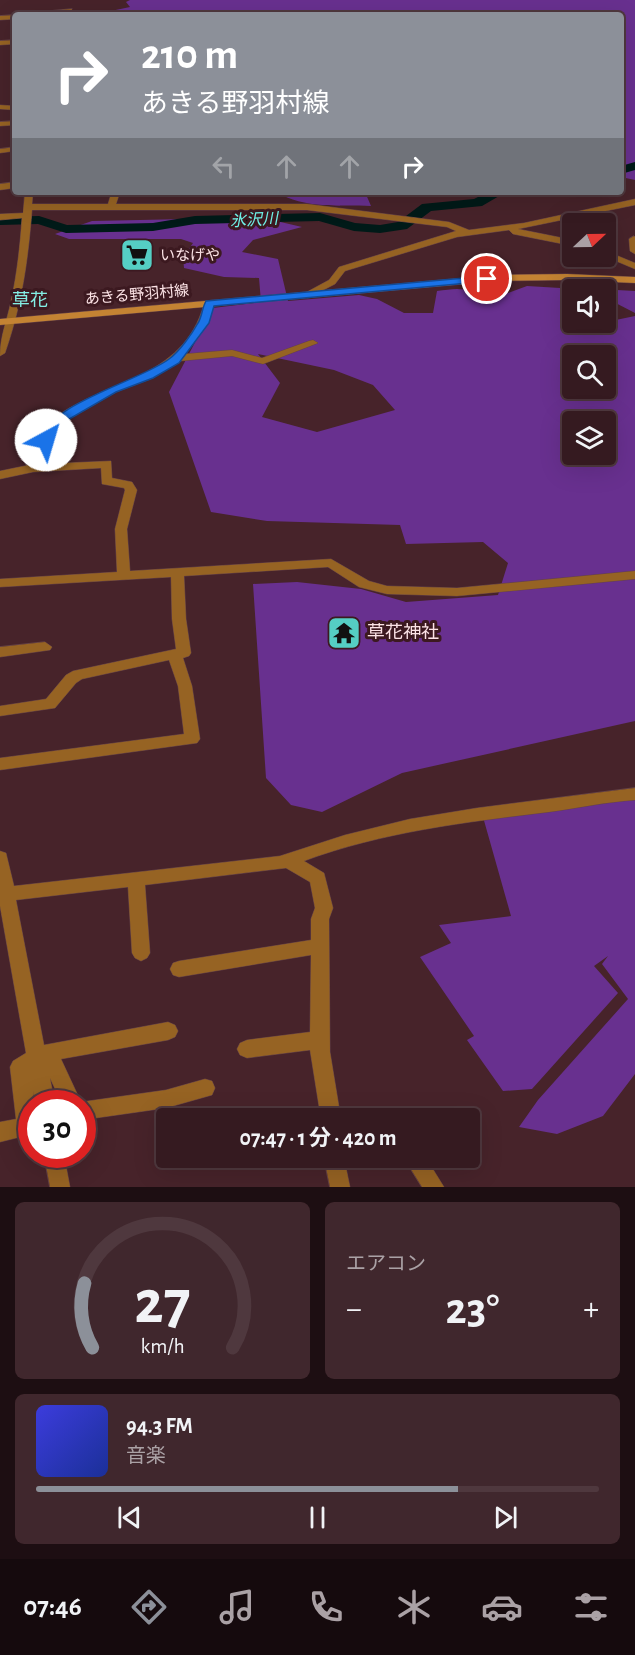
<!DOCTYPE html>
<html lang="ja">
<head>
<meta charset="utf-8">
<style>
	:root { --surface:#351a20; --page:#40272d; --text:#f1f3f6; --muted:#aaa1a5; --line:#4f383e; --accent:#8c9099 }
	body { margin:0; font-family:"Alegreya Sans","Noto Sans JP",sans-serif; background:var(--page); color:var(--text); height:100vh; display:flex; flex-direction:column; font-size:22px; white-space:nowrap }
	* { box-sizing:border-box; margin:0 }
	p { font-size:20px; color:var(--muted) }
	.icon { flex:none; width:33px; height:33px; fill:none; stroke:currentColor; stroke-width:2; stroke-linecap:round; stroke-linejoin:round }
	.map { position:relative; height:1187px; overflow:hidden }
	.panel { display:flex; flex-direction:column; gap:15px; padding:15px; background:#1d0e12; flex:1 }
	.panel>* { flex:none }
	.top-card { position:absolute; left:12px; top:12px; width:612px; height:183px; border-radius:6px; box-shadow:0 6px 24px #0002,0 0 0 2px var(--line); background:#8c9099; color:#fff; overflow:hidden }
	.needle { width:39px; rotate:68deg }
	.buttons { position:absolute; left:562px; top:213px; display:grid; gap:12px }
	.buttons a { display:grid; place-items:center; width:54px; height:54px; border-radius:6px; background:var(--surface); box-shadow:0 6px 24px #0002,0 0 0 2px var(--line); font-size:30px }
	.speed { position:absolute; left:18px; top:1090px; display:flex; gap:12px; font-size:30px; font-weight:700; text-align:center }
	.speed>* { display:grid; place-content:center; width:78px; height:78px; border-radius:50%; background:var(--surface); box-shadow:0 6px 24px #0002,0 0 0 2px var(--line); line-height:1 }
	.speed .limit { border:9px solid #d22; background:#fff; color:#111 }
	.pin { position:absolute; display:grid; place-items:center; width:51px; height:51px; color:#fff; margin:-26px; border:3px solid #fff; border-radius:50%; box-shadow:0 2px 6px #0007 }
	.me { position:absolute; width:66px; margin:-33px; rotate:39deg; stroke-linejoin:round; filter:drop-shadow(0 0 4px #0008) }
	.turn { display:flex; align-items:center; gap:21px; height:126px; padding:0 30px; font-size:27px }
	.turn .icon { width:78px; height:78px; stroke-width:2.5 }
	.turn b { display:block; font-size:42px; line-height:51px }
	.lanes { display:flex; align-items:center; height:57px; padding:0 30px; background:#0003; justify-content:center; gap:30px; direction:ltr }
	.lanes .off { opacity:.35 }
	.big { font-size:45px; font-weight:700; line-height:1.1 }
	.panel .widget { flex:1; display:flex; flex-direction:column; justify-content:center; gap:9px; min-width:0; padding:0 21px; border-radius:9px; background:var(--page) }
	.panel .dial { align-items:center; gap:0 }
	.dial svg { height:156px; overflow:visible; fill:none; stroke:var(--line); stroke-width:7; stroke-linecap:round; text-anchor:middle }
	.dial text { fill:var(--text); stroke:none }
	.song { display:flex; align-items:center; gap:18px }
	.cover { width:72px; height:72px; border-radius:9px; background:linear-gradient(135deg,hsl(240 70% 55%),hsl(230 70% 35%)) }
	.played { height:6px; border-radius:3px; background:linear-gradient(90deg,var(--accent) 75%,var(--line) 75%) }
	.keys { display:flex; justify-content:space-around; direction:ltr }
	.heat { display:flex; justify-content:space-between; align-items:center; font-size:33px; direction:ltr }
	.panel .tiles { flex:1; display:grid; gap:15px; grid-template-columns:1fr 1fr }
	.widget:last-child { grid-column:span 2 }
	.trip { position:absolute; left:156px; top:1108px; width:324px; height:60px; border-radius:6px; background:var(--surface); box-shadow:0 6px 24px #0002,0 0 0 2px var(--line); font-weight:700; line-height:60px; text-align:center }
	.tabs { display:flex; height:96px; justify-content:space-around; align-items:center; background:#150a0d; color:var(--muted) }
	.tabs .icon { width:42px; height:42px }
	.tabs .active { color:var(--accent) }
	.tabs b { font-size:27px; color:var(--text) }
	.map>svg:first-child { display:block }
</style>
</head>
<body>
<div class="map">
<svg width="635" height="1187" viewBox="0 0 635 1187">
	<rect width="100%" height="100%" fill="#47232a"/>
	<path fill="#68308f" fill-rule="evenodd" d="M130,0H635V180L621,177V15H111L106,12L130,7L126,2Z
		M277,192H365L371,206C341,205 303,209 277,192Z
		M187,219L272,220L302,227L253,240L242,252L278,259L288,301L359,295L377,299L404,313H433L437,291C457,288 470,286 486,301L527,286L577,289L573,290V322H606L635,316V721L402,773L322,812L291,805L266,778L253,584L297,582L361,589L406,602L498,595L508,563L483,542L406,544L400,525L267,521L211,512L169,392L213,308L261,302L259,278L224,277L184,268L183,257L193,243L181,239H69L55,234L92,221ZM258,354L334,370L373,385L395,410L317,432L262,417L280,383ZM573,356H606V388H573ZM573,422H606V454H573Z
		M599,289L635,291V313L606,298V290Z
		M635,798V1074L603,1116L557,1134L519,1127L538,1100L628,999L602,964L608,956L594,966L618,993L532,1089L503,1091L467,1040L474,1036L420,957L451,943L439,925L511,916L483,817Z"/>
	<g fill="none" stroke-linecap="round" stroke-linejoin="round">
		<path fill="#001a18" fill-rule="evenodd" d="M635,162V170L621,174V166Z
			M488,192H506L482,206L431,211L407,229L380,233L354,231L319,221L195,224L153,231L66,233L38,224L0,225V217L39,216L67,225L153,223L195,216L320,213L355,223L380,225L398,222L422,204L474,199Z"/>
		<defs>
			<path id="minor" d="M72,9L70,12L24,15L27,13Z
				M15,15V19L0,20V16Z
				M15,40V44L0,45V41Z
				M0,105L15,106V110L0,109Z
				M15,121V125L0,126V122Z
				M15,147V151L0,153V149Z
				M15,182V188L0,190V184Z
				M25,192H33L32,204H108L111,194L109,192H120L116,204H307L449,222L469,230L524,223L635,199V205L518,229L573,240V246L513,234L509,230L457,237L345,271L335,284L308,298L305,297V293L329,280L339,267L456,231L447,227L307,210H32C28,261 22,304 5,353L0,356C0,336 7,321 11,301C17,274 20,246 22,218L0,220V214L23,213Z
				M634,236L635,237V254L630,251L629,239Z
				M606,251L635,263V269L604,256H606Z
				M209,301L214,304L209,323L185,354L232,350L262,358L309,341L313,340L318,343L263,364L232,356L180,361L153,378L116,392L57,426L53,432L51,449L41,464L111,461L112,478L132,482L137,490L127,529L130,571L331,559L369,581L387,586L457,588L635,571V579L457,596L387,594L359,587L328,567L184,576L186,619L191,653L189,656L183,658L192,686L200,739L197,743L0,770V758L184,734L178,686L169,660L82,679L76,683L55,708L0,716V706L46,699L66,675L73,671L176,649L172,619L171,577L0,587V579L117,572L115,529L125,490L124,488L102,484L101,468L33,472L0,479V471L29,465C32,460 36,455 39,450C43,439 39,430 50,421C104,379 183,381 204,304Z
				M45,642L52,647L50,650L0,657V647Z
				M635,788V800C606,802 578,808 549,812C466,822 382,832 304,861L324,873L333,908L329,919L330,1052L341,1119H321L310,1050L247,1058L240,1055L237,1049L240,1043L247,1040L310,1032L311,955L179,977L173,975L170,969L173,963L179,961L311,940V919L315,908L310,882L286,868L145,885L150,953L147,958L141,961L135,958L132,953L128,887L16,900L44,1045L168,1022L175,1025L178,1031L175,1037L168,1040L61,1059L81,1102L166,1090L205,1079L212,1081L215,1088L212,1095L166,1108L82,1120V1104H62L50,1078L55,1104H35L33,1091L34,1104H32V1134L0,1142V1122L16,1119L10,1067L13,1061L26,1053L0,906V851L6,853L14,886L280,856L345,835L410,819L477,808Z
				M44,1155H64L70,1187H50Z
				M324,1158H344L350,1187H330Z
				M404,1158H426L444,1187H422Z"/>
			<path id="secondary" d="M567,274L635,277V283L567,280L498,281L0,325V319L498,275Z"/>
		</defs>
		<use href="#minor" stroke="#644248" stroke-width="1"/>
		<use href="#secondary" stroke="#644248" stroke-width="1"/>
		<use href="#minor" fill="#966323" fill-rule="evenodd"/>
		<use href="#secondary" fill="#c48333" fill-rule="evenodd"/>
	</g>
	<path fill="#1a73e8" stroke="#114b97" stroke-width="1.5" d="M487,276L491,277V281L214,306L209,323L179,363L153,378L116,392L57,426L50,443L41,440C45,405 142,380 169,359C179,352 192,334 198,323C202,317 202,308 206,301Z"/>
	<defs>
		<symbol id="supermarket-square" viewBox="-11 -11 22 22"><rect x="-9" y="-9" width="18" height="18" rx="4" fill="#55cec4" stroke="#3c1920"/><path d="M-6-5.5h2.5l.6 2H6L4.5 2H-2.5L-4.4-4H-6ZM-1.5 3.2a1.3 1.3 0 1 0 .1 0ZM3 3.2a1.3 1.3 0 1 0 .1 0Z" fill="#111"/></symbol>
		<symbol id="temple-square" viewBox="-11 -11 22 22"><rect x="-9" y="-9" width="18" height="18" rx="4" fill="#55cec4" stroke="#3c1920"/><path d="M0-6L5-2H3V0L6.5 2.5H4V6H1.5V3h-3V6H-4V2.5H-6.5L-3 0V-2H-5Z" fill="#111"/></symbol>
	</defs>
	<g fill-rule="evenodd">
		<use href="#supermarket-square" x="118" y="236" width="38" height="38"/>
		<use href="#temple-square" x="325" y="614" width="38" height="38"/>
	</g>
	<g text-anchor="middle" dominant-baseline="central" stroke-width="6" stroke-linejoin="round" paint-order="stroke">
		<g font-size="15" fill="#fce3e6" stroke="#3c1920" text-anchor="start">
			<text x="160" y="255">いなげや</text>
		</g>
		<g font-size="15" fill="#fce3e6" stroke="#3c1920">
			<text transform="translate(137 295) rotate(-5)">あきる野羽村線</text>
		</g>
		<g font-size="16" font-style="italic" fill="#70f4ea" stroke="#3c1920">
			<text transform="translate(254 220) rotate(-3)">氷沢川</text>
		</g>
		<g font-size="18" fill="#84eee5" stroke="#3c1920">
			<text x="30" y="301">草花</text>
		</g>
		<g font-size="18" fill="#fce3e6" stroke="#3c1920" text-anchor="start">
			<text x="367" y="633">草花神社</text>
		</g>
	</g>
</svg>
<div class="buttons">
<a><svg class="needle" viewBox="-14 -14 28 28"><path d="M0-13l5 13h-10z" fill="#e53935"/><path d="M0 13l5-13h-10z" fill="#aaa1a5"/></svg></a>
<a><svg class="icon" aria-label="sound" viewBox="0 0 24 24"><path d="M4 9h4l5-4v14l-5-4H4zM17 9q2 3 0 6"/></svg></a>
<a><svg class="icon" aria-label="search" viewBox="0 0 24 24"><circle cx="10" cy="10" r="6"/><path d="M15 15l6 6"/></svg></a>
<a><svg class="icon" aria-label="layers" viewBox="0 0 24 24"><path d="M12 4l9 5-9 5-9-5zM3 14l9 5 9-5"/></svg></a>
</div>
<div class="speed"><div class="limit">30</div></div>
<div class="pin" style="left:487px;top:279px;background:#d93025"><svg class="icon" aria-label="arrive" viewBox="0 0 24 24"><path d="M6 21V4h12l-3 4 3 4H6"/></svg></div>
<svg class="me" style="left:46px;top:440px" viewBox="-20 -20 40 40"><circle r="19" fill="#fff"/><path d="M0-13L10 11 0 6-10 11z" fill="#1a73e8"/></svg>
<div class="trip">07:47 · 1 分 · 420 m</div>
<div class="top-card">
<div class="turn"><svg class="icon" aria-label="right" viewBox="0 0 24 24"><path d="M7 20v-9h11M14 6l5 5-5 5"/></svg><div><b>210 m</b>あきる野羽村線</div></div>
<div class="lanes"><svg class="icon off" aria-label="left" viewBox="0 0 24 24"><path d="M17 20v-9H6M10 6l-5 5 5 5"/></svg><svg class="icon off" aria-label="ahead" viewBox="0 0 24 24"><path d="M12 20V5M6 11l6-6 6 6"/></svg><svg class="icon off" aria-label="ahead" viewBox="0 0 24 24"><path d="M12 20V5M6 11l6-6 6 6"/></svg><svg class="icon" aria-label="right" viewBox="0 0 24 24"><path d="M7 20v-9h11M14 6l5 5-5 5"/></svg></div>
</div>
</div>
<section class="panel">
<div class="tiles">
<div class="widget dial"><svg viewBox="0 0 100 80">
<path d="M14 69A42 42 0 1 1 86 69"/>
<path d="M14 69A42 42 0 0 1 10 36" stroke="#8c9099"/>
<text x="50" y="56" font-size="32" font-weight="700">27</text>
<text x="50" y="72" font-size="11">km/h</text>
</svg></div>
<div class="widget"><p>エアコン</p>
<div class="heat"><a>−</a><b class="big">23°</b><a>+</a></div>
</div>
<div class="widget">
<div class="song"><i class="cover"></i><div><b>94.3 FM</b><p>音楽</p></div></div>
<div class="played"></div>
<div class="keys"><svg class="icon" aria-label="previous" viewBox="0 0 24 24"><path d="M18 5L8 12l10 7zM5 5v14"/></svg><svg class="icon" aria-label="pause" viewBox="0 0 24 24"><path d="M8 5v14M16 5v14"/></svg><svg class="icon" aria-label="next" viewBox="0 0 24 24"><path d="M6 5l10 7-10 7zM19 5v14"/></svg></div>
</div>
</div>
</section>
<nav class="tabs">
<b>07:46</b>
<svg class="icon active" aria-label="directions" viewBox="0 0 24 24"><path d="M12 3l9 9-9 9-9-9zM9 14v-3h6M13 9l2 2-2 2"/></svg>
<svg class="icon" aria-label="music" viewBox="0 0 24 24"><path d="M9 18V5l10-2v13"/><circle cx="6" cy="18" r="3"/><circle cx="16" cy="16" r="3"/></svg>
<svg class="icon" aria-label="phone" viewBox="0 0 24 24"><path d="M5 4h4l2 5-3 2q2 4 5 5l2-3 5 2v4C11 20 4 13 5 4z"/></svg>
<svg class="icon" aria-label="climate" viewBox="0 0 24 24"><path d="M12 3v18M4 7l16 10M4 17L20 7"/></svg>
<svg class="icon" aria-label="car" viewBox="0 0 24 24"><path d="M5 17H2v-5l4-1 3-4h7l3 4 3 1v5h-3M9 17h6M6 11h13"/><circle cx="7" cy="17" r="2"/><circle cx="17" cy="17" r="2"/></svg>
<svg class="icon" aria-label="filters" viewBox="0 0 24 24"><path d="M4 7h16M4 17h16"/><circle cx="9" cy="7" r="2"/><circle cx="15" cy="17" r="2"/></svg>
</nav>
</body>
</html>
